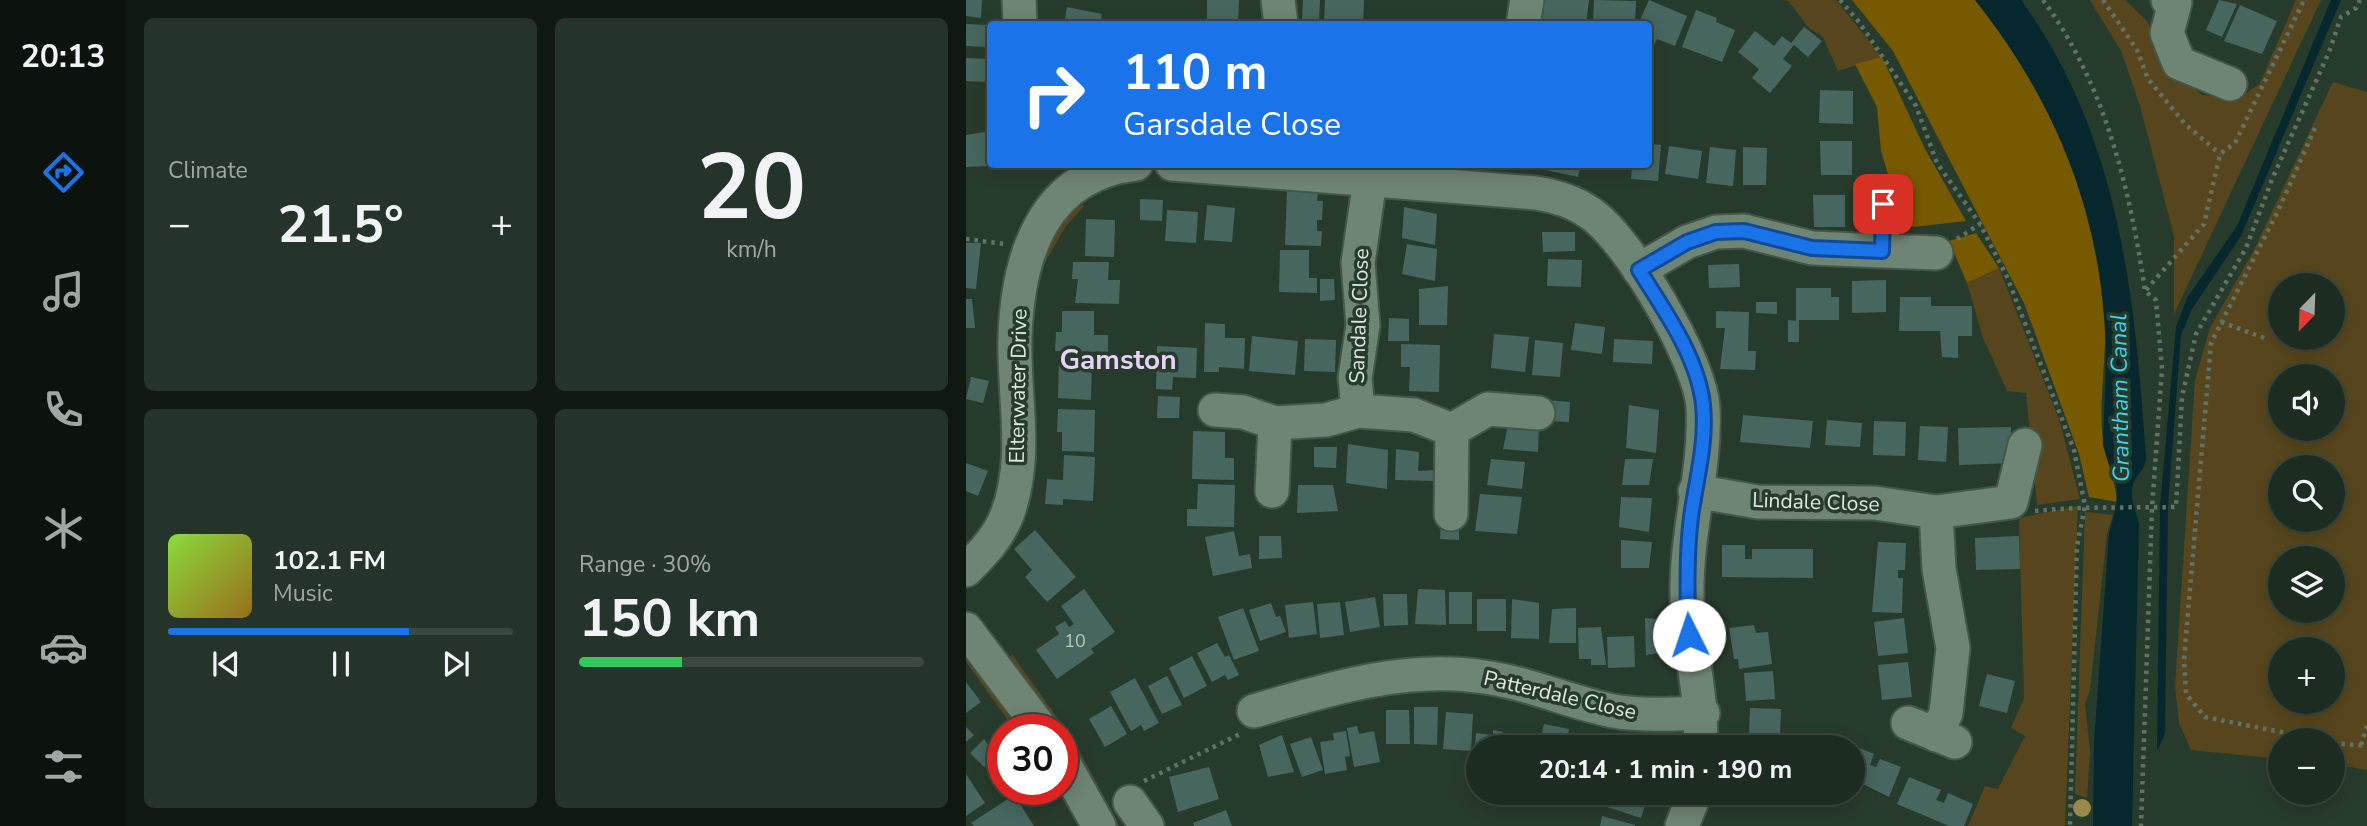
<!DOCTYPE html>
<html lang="en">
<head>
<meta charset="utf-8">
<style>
	:root { --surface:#1d2c21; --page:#25342a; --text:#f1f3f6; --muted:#a0a7a5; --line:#3b483f; --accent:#1a73e8 }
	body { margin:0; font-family:"Nunito Sans",sans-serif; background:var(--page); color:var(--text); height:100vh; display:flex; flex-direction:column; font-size:26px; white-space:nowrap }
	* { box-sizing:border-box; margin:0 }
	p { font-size:23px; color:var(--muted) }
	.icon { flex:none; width:38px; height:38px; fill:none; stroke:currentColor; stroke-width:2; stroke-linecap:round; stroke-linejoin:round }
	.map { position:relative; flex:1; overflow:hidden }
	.drawer { display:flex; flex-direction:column; gap:18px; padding:18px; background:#101812; width:840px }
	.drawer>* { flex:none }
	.guide { position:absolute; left:21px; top:21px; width:665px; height:147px; border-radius:7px; box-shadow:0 4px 18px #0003,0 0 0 2px var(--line); background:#1a73e8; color:#fff; overflow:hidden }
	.needle { width:46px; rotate:203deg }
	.tools { position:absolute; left:1302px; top:273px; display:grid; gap:14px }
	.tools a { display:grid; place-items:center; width:77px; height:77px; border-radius:50%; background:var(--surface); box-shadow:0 4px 18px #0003,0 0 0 2px var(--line); font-size:35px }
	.speed { position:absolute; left:21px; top:714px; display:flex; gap:14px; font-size:35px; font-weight:700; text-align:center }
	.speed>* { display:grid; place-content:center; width:91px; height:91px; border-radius:50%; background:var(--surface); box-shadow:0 4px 18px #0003,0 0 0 2px var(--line); line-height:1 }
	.speed .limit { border:10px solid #d22; background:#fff; color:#111 }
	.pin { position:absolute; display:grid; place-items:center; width:60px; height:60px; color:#fff; margin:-30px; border-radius:14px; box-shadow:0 4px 10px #0006 }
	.me { position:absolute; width:77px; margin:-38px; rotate:356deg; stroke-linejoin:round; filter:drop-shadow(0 0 5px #0008) }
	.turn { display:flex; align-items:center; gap:24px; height:147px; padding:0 21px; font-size:32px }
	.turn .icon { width:91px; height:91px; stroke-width:2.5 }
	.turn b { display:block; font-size:49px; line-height:60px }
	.big { font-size:52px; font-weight:700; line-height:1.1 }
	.drawer .widget { flex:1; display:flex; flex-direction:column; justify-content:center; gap:10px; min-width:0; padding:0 24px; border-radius:10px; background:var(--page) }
	.drawer .dial { align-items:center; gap:0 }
	.dial b { font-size:91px; line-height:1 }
	.song { display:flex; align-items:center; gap:21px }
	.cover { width:84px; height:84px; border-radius:10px; background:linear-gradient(135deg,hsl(90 70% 55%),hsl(40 70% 35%)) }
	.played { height:7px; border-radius:4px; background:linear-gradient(90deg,var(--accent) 70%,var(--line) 70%) }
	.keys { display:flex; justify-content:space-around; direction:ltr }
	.heat { display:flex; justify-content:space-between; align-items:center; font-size:38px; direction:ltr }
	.charge { height:10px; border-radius:5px; background:linear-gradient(90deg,#34c759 30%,var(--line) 0) }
	.drawer .tiles { flex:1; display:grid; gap:18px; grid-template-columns:repeat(2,1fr) }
	.trip { position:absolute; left:500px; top:735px; width:399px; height:70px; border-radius:35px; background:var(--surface); box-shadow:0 4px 18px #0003,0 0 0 2px var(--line); font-weight:700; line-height:70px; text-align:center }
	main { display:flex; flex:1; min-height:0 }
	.tabs { display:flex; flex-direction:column; width:126px; justify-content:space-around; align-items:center; background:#0c120d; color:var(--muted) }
	.tabs .icon { width:49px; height:49px }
	.tabs .on { color:var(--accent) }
	.tabs b { font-size:32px; color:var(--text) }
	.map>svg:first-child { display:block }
</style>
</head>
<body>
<main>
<nav class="tabs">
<b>20:13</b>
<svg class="icon on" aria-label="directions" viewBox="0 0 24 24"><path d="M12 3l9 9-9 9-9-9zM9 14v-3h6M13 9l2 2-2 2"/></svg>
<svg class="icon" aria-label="music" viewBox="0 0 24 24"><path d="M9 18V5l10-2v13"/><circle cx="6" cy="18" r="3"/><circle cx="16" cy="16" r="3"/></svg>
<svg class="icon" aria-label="phone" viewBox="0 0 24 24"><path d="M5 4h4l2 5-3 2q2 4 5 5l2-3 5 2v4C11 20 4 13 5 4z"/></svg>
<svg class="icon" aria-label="climate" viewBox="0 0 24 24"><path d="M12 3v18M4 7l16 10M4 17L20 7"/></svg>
<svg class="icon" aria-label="car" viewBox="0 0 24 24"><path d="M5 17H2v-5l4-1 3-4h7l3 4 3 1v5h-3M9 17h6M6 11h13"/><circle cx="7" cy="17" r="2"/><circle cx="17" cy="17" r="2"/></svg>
<svg class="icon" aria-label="filters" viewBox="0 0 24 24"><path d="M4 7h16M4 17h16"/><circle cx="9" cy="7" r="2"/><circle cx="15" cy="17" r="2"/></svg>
</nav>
<section class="drawer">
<div class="tiles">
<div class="widget"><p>Climate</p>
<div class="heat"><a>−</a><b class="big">21.5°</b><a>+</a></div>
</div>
<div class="widget dial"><b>20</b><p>km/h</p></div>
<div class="widget">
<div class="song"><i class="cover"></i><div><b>102.1 FM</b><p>Music</p></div></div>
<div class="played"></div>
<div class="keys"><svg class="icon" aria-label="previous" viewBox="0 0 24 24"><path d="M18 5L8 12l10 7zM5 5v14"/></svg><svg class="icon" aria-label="pause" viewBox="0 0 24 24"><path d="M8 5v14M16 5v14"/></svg><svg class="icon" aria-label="next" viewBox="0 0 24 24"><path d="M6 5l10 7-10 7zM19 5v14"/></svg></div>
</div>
<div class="widget"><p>Range · 30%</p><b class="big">150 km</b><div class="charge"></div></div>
</div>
</section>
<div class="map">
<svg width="1401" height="826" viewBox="0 0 1401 826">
	<rect width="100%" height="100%" fill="#273b2c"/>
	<path fill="#57461d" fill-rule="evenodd" d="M817,0H870L916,57L872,71L857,37L842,27L823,2Z
		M1124,0H1159L1181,21L1204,70L1236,95L1273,99L1294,83L1330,0H1355L1208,314V236L1174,106L1155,51Z
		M1367,82L1401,92V770L1367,764V740H1314V759L1225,750L1213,723L1209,686L1229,380L1244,328L1289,248ZM1367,285V338H1314V285ZM1314,376H1367V429H1314ZM1314,467H1367V520H1314ZM1367,558V611H1314V558ZM1367,649V702H1314V649Z
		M107,199L118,206L100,226L69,280L76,250Z
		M1033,268L1093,419L1114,499L1071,505L1060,393L1041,391L1017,338L1001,283Z
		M1112,506L1099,826H1002L1019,786L1032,789L1059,736L1045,728L1058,698L1053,518Z
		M1119,512L1147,515L1141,534L1124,690L1119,704L1124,751L1121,798L1109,794Z
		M0,652L59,730H49L0,662Z
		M46,654L110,744L153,826H146L96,737V730H91L43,661Z"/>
	<path fill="#765900" d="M886,0H1009C1082,91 1132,201 1139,319C1141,357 1131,411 1138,446C1142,466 1149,480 1151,502L1123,497L1113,454L1058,303L927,51Z
		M916,57L959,149L1000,221L947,227L936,220L915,151L911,107L889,64Z
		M1010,233L1033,268L1001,283L983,241Z"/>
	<path fill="#06272e" d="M1009,0H1055C1154,136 1169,296 1180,459C1178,470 1175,470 1170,478C1161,492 1169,509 1173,523L1166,826H1127L1128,742L1143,533C1148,515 1155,495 1148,477C1144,466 1140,457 1137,445C1138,403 1142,359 1138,317C1129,197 1083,93 1009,0Z
		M1365,0H1375L1275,236L1226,309L1215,335L1202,506L1199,734L1191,751L1194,506L1210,327L1221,298L1271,226Z"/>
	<path fill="#476660" d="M0,0H16L15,18L0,16Z
		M241,0H273L272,24H241Z
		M337,0H354L353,21H336Z
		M359,0H398L397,24H358Z
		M579,0H623L620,24H576Z
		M628,0L670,1L669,24H627Z
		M683,0L721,16L709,46L691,39L687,47L682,46V24H676L678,20L675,18Z
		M1253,0L1271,4L1256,37L1240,30Z
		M1274,5L1311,21L1296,54L1258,41Z
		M101,7L136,14L134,24H98Z
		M730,10L751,18L750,22L769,30L756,62L716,47Z
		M485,21L511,22V24H485Z
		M0,24L21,25L20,47L0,46Z
		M838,27L856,41L842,57L828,45L817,59L826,66L804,93L786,78L793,69L772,52L789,31L808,46L816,36L825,43Z
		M0,58L24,59V82L0,81Z
		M854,90L887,91V124L853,123Z
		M24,131V166L0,167V135Z
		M854,141H886V175H855Z
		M682,144L695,145L692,181L665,179L666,164H682Z
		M703,146L736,151L732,179L699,174Z
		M744,147L770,150L767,186L740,183Z
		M777,147L801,148L800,185H777Z
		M581,164H615L612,177L580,170Z
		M321,190L352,191L351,201H357L356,220H351V231H356L355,246L319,245Z
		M847,195H879V227H848Z
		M174,199L197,200L196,221L174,220Z
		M241,205L269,208L266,242L238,240Z
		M438,207L471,214L469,245L436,238Z
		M201,210L232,212L230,243L199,241Z
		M120,219L149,220L148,257L119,256Z
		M576,232H609V251L577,252Z
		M0,243H15L10,289L0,288Z
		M441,244L471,249L469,281L436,274Z
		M314,250H343V278H351V293L313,292Z
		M582,259L616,260L615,287L581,286Z
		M107,262H143L142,280H154L153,304L109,303L112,279H106Z
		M773,264L774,287L743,288L742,265Z
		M354,279H368L369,300L354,301Z
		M920,280V312L886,313V281Z
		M482,286L481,325H453V289Z
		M830,288H865V297H873V320H833V342H822V320L830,321Z
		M934,297H965V306H1006V336H992V358L976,357L974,331H933Z
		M0,299H6L9,328H0Z
		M790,302H811V314L790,313Z
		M96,311H128V335H142V352L89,351L90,332H96Z
		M750,311L783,312L782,351H790L789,370L754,369L759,328H750Z
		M423,318L443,319V341H422Z
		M239,323L259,324V338H279L278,369L253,367V372H238Z
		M609,323L639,327L636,354L605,350Z
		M528,334L563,337L559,372L525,368Z
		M286,336L332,341L329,375L283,371Z
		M339,339L370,340L369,372L338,371Z
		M648,339L687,341L686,364L647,362Z
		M569,340L597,343L594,377L566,375Z
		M435,344L474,345L473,392L443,391L444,367H435Z
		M191,346L231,348L230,378L207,377L206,390L190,389Z
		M93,357L126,359L125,400L92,398Z
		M5,377L23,381L17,403L0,399Z
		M192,396L214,397L213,418H191Z
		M581,400L604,402L603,422L580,421Z
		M663,405L693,410L690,453L660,448Z
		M92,409L129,410L128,452L96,451V432H91Z
		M777,415L847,421L844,448L774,442Z
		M544,416L573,421L572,452L537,449Z
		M861,420L896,423L894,447L859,445Z
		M908,421L940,422L939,456L907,455Z
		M954,426L982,427L980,462L952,460Z
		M1045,427L1046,463L993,465L992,428Z
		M227,431L259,432V458H268V480L226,479Z
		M382,444L422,450L421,489L380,483Z
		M348,447H371L370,468L348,467Z
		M430,449L453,452L452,471L469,470L468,481L429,480Z
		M98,455L129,457L127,501L97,499V505L79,504L81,479L97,480Z
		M525,459L559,462L556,489L521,485Z
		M659,459H687L683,485H656Z
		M0,463L22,471L12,496L0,491Z
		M232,484L269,485L268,527L221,526V509H231Z
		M332,485H367L372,511L331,513Z
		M514,494L556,497L551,534L509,531Z
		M655,497L686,498L683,532L653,527Z
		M475,519H493V540L474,539Z
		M69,530L110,577L81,602L59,577L66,570L48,549Z
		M268,531L273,556L284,554L286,568L247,576L239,537Z
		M293,536H315L316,558L293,559Z
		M1053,536L1054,569L1010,570L1009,538Z
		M655,540L686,542L683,568H655Z
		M912,542L940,543L939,570H932V578H937L936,613L906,612Z
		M756,545H779V559H786V549H847V578L756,577Z
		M118,589L149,632L125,649L128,653L91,679L70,650L93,634L89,627L99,621L103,627L108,624L95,606Z
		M452,589L479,590L480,625L449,624Z
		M483,592H506V624H483Z
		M417,594H441L442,625L418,626Z
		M409,597L414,627L384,632L379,602Z
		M511,599H540V631H511Z
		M546,599L573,603V639L545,638Z
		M347,602L351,634L323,638L319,605Z
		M374,602L378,635L354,638L351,604Z
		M305,603L310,617L314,616L320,632L294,641L283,610Z
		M277,608L293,651L268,660L252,617Z
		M610,608V643H583L586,609Z
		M679,618L701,620L708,651L680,655Z
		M938,618L942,653L912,656L908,622Z
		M788,625L790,633L802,632L806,664L773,669L772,659H768L763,628Z
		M635,627L640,665H625V659H613L612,628Z
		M668,636L669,667L642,668L641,637Z
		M251,643L259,657L263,655L273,675L262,680L259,675L246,682L231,653Z
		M226,656L241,686L218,698L203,668Z
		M942,662L946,697L916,700L912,665Z
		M807,671L809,699L780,701L778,673Z
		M1021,674L1049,681L1041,713L1013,706Z
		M201,676L216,705L196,714L182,686Z
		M169,678L193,723L178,731L175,725L165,731L144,692Z
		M0,682L15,702L0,713Z
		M145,706L161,734L139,747L123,719Z
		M448,707H472L471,745L448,744Z
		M784,708L815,709L814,736L783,735Z
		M420,710H443L444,744H420Z
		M480,712L507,714L505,751L477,749Z
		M578,724L603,729L600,747H573Z
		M391,726L393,734L408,731L414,762L388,767L381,728Z
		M0,727L8,735L0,742Z
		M527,730L537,732L536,747H513V766H507L510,733L527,735Z
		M380,731L384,756L379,757L381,770L359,774L354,742L368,740L367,733Z
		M316,735L328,772L302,777L293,745Z
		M657,735L693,743L692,747H655Z
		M538,736L565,739L564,747H537Z
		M345,737L357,770L336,777L324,744Z
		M18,739L30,756L18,767L4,753Z
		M874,740L908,754L904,765L910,767L914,759L935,767L923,797L887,779V747H871Z
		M243,767L253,799L212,812L203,777Z
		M0,774L19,803L0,816Z
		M943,777L975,790L970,800L978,803L982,793L1007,804L998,826H983L931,804Z
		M645,793L682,796L675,818L641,807Z
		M749,793H760L757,800L747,796Z
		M48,795L68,826H8L5,823Z
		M260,810L266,826H228L227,823Z
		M636,816L669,825V826H634Z"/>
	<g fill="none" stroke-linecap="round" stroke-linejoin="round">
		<defs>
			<path id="minor" d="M53,0L54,24
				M312,0L315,24
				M1202,0L1209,3L1201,33L1213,63L1264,84
				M557,24L561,0
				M206,164L570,193C590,196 607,201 624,213C663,239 735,362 737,408C740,470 720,531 721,594C721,646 738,695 734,747
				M916,251L970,253
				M673,270L721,242L750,232L778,231L846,248L916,251L917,204
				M249,410L277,412L309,423L360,420L392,411L448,415L486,430
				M392,411L389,378L397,325L392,263L404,180
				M306,491L309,423
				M729,491L792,502L909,503L970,512L973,569L987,648L980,713L970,735
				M970,512L1045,502L1059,445
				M485,514L486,430L522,409L572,413
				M0,570C17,553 32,538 41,515C63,457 47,396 49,336C52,254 78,174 170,164
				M0,629L76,730
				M288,711C363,689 439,665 518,677C563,683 603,702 647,711C677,716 707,714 737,713
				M942,723L989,742
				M96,760L133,826
				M164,802L181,826
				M716,826L729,793"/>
		</defs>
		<use href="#minor" stroke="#455649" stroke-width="37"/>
		<path stroke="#617265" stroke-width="4.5" stroke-dasharray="3.5 5" stroke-linecap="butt" d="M874,0L893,22L950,106L971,163L1014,224L1041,277L1108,450L1119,506L1111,546L1104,826
			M1077,0C1139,84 1164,189 1179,291L1190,300L1196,369L1186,508L1175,826
			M1137,0L1171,50L1182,79L1220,125L1254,154
			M1349,128L1312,211L1245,343L1218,659L1220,694L1239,717L1355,740
			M0,239L39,244
			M991,239L1014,224
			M1180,290L1238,224L1254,154L1269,143L1338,0
			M1255,322L1301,339
			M1069,511C1116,506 1163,508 1210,507L1216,397L1230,334L1280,248L1307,177L1363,52L1375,17L1390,8L1394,0
			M1367,743L1401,746
			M1395,745L1401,726
			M178,781L274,734"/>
		<use href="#minor" stroke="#6f8573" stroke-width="33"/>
	</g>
	<circle fill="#998a4c" cx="1116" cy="808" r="9"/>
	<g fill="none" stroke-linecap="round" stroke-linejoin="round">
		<defs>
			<path id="route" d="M723,635C721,596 720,557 725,517C730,480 741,443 737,405C732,357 698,310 673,270L721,242L750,232L778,231L846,248L916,251L917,204"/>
		</defs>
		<use href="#route" stroke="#114b97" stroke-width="18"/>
		<use href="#route" stroke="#1a73e8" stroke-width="12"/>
	</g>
	<g text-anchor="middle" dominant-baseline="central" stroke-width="7" stroke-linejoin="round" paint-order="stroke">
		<g font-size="18" fill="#b8c9c0">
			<text x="109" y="641">10</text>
		</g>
		<g font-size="21" fill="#deeae0" stroke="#273b2c">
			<text transform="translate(393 316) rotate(-88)">Sandale Close</text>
			<text transform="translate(52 386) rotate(-89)">Elterwater Drive</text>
			<text transform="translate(850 502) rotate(2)">Lindale Close</text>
			<text transform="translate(594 695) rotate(13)">Patterdale Close</text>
		</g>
		<g font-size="23" font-style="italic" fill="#3bd3f1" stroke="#273b2c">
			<text transform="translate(1154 398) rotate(-91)">Grantham Canal</text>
		</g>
		<g font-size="28" font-weight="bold" fill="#e9d2fb" stroke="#273b2c">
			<text x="152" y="360">Gamston</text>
		</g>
	</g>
</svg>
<div class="tools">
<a><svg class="needle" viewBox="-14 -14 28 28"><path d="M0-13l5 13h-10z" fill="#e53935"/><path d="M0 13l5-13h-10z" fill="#a0a7a5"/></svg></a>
<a><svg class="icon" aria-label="sound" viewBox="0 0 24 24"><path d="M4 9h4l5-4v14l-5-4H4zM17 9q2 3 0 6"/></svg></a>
<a><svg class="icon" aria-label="search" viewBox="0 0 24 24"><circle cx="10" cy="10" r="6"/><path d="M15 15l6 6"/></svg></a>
<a><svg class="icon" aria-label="layers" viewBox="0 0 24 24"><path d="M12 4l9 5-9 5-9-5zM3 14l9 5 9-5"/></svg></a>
<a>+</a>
<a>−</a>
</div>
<div class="speed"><div class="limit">30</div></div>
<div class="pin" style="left:917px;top:204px;background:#d93025"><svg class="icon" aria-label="arrive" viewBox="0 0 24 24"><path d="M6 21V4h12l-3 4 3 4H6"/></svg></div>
<svg class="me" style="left:723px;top:635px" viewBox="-20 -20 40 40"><circle r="19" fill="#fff"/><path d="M0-13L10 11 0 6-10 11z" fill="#1a73e8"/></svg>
<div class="trip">20:14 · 1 min · 190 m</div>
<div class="guide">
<div class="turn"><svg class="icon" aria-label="right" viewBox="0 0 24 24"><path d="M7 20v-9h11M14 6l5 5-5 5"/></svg><div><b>110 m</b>Garsdale Close</div></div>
</div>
</div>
</main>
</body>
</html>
